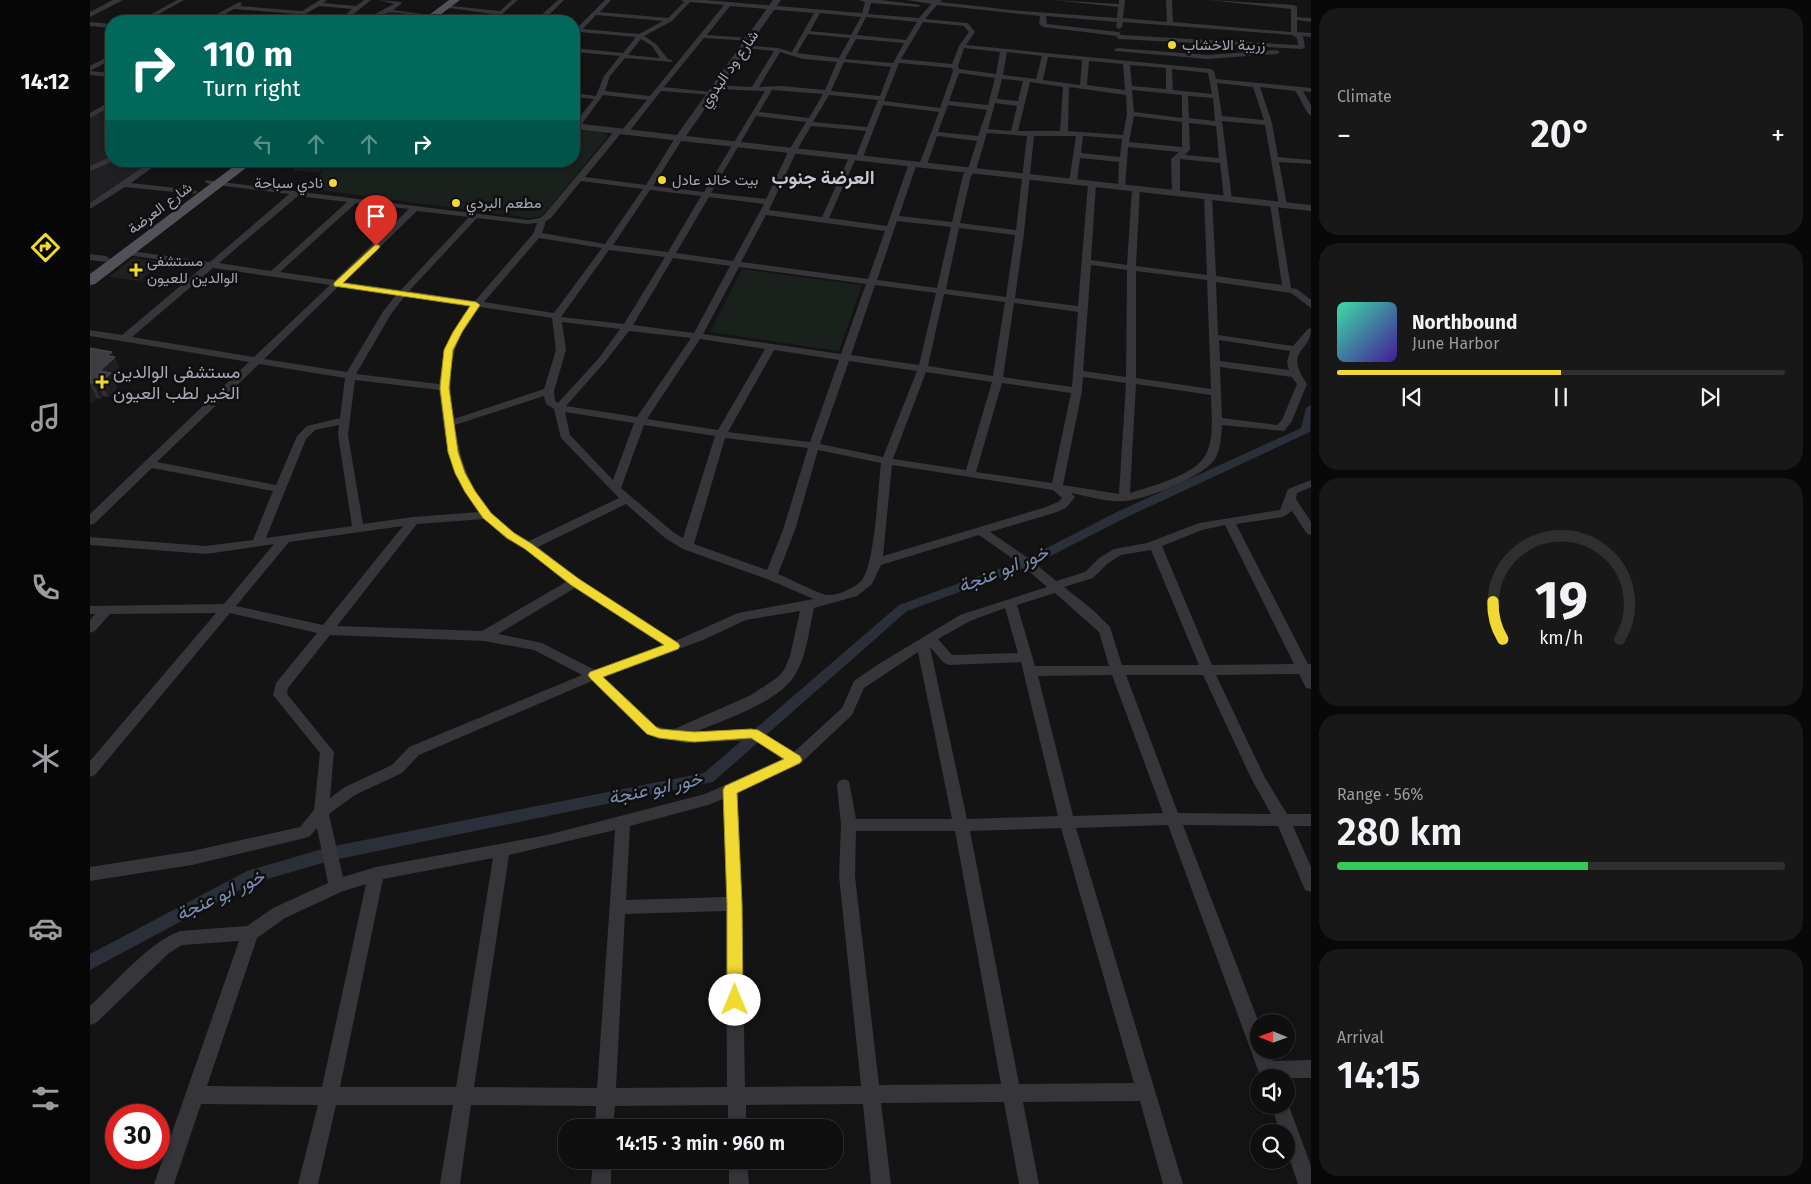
<!DOCTYPE html>
<html lang="en">
<head>
<meta charset="utf-8">
<style>
	:root { --surface:#0f0f10; --page:#181819; --text:#f1f3f6; --muted:#9b9c9f; --line:#2f2f30; --accent:#f0da31 }
	body { margin:0; font-family:"Fira Sans",Vazirmatn,sans-serif; background:var(--page); color:var(--text); height:100vh; display:flex; flex-direction:column; font-size:19px; white-space:nowrap }
	* { box-sizing:border-box; margin:0 }
	p { font-size:16px; color:var(--muted) }
	.icon { flex:none; width:28px; height:28px; fill:none; stroke:currentColor; stroke-width:2; stroke-linecap:round; stroke-linejoin:round }
	.map { position:relative; flex:1; overflow:hidden }
	.panel { display:flex; flex-direction:column; gap:8px; padding:8px; background:#080809; width:500px }
	.panel>* { flex:none }
	.top-card { position:absolute; left:15px; top:15px; width:475px; height:152px; border-radius:20px; box-shadow:0 2px 8px #0003,0 0 0 1px var(--line); background:#00695c; color:#fff; overflow:hidden }
	.needle { width:32px; rotate:271deg }
	.controls { position:absolute; left:1160px; top:1014px; display:grid; gap:10px }
	.controls a { display:grid; place-items:center; width:45px; height:45px; border-radius:50%; background:var(--surface); box-shadow:0 2px 8px #0003,0 0 0 1px var(--line); font-size:25px }
	.speed { position:absolute; left:15px; top:1104px; display:flex; gap:10px; font-size:25px; font-weight:700; text-align:center }
	.speed>* { display:grid; place-content:center; width:65px; height:65px; border-radius:50%; background:var(--surface); box-shadow:0 2px 8px #0003,0 0 0 1px var(--line); line-height:1 }
	.speed .limit { border:8px solid #d22; background:#fff; color:#111 }
	.pin { position:absolute; display:grid; place-items:center; width:42px; height:42px; color:#fff; margin:-51px -21px; border-radius:50% 50% 50% 0; rotate:-45deg; box-shadow:0 0 5px #0007 }
	.pin .icon { rotate:45deg }
	.me { position:absolute; width:55px; margin:-28px; rotate:0deg; stroke-linejoin:round; filter:drop-shadow(0 0 4px #0008) }
	.turn { display:flex; align-items:center; gap:18px; height:105px; padding:0 15px; font-size:22px }
	.turn .icon { width:65px; height:65px; stroke-width:2.5 }
	.turn b { display:block; font-size:35px; line-height:42px }
	.lanes { display:flex; align-items:center; height:48px; padding:0 15px; background:#0003; justify-content:center; gap:25px; direction:ltr }
	.lanes .off { opacity:.35 }
	.big { font-size:38px; font-weight:600; line-height:1.1 }
	.panel .widget { flex:1; display:flex; flex-direction:column; justify-content:center; gap:8px; min-width:0; padding:0 18px; border-radius:20px; background:var(--page) }
	.panel .dial { align-items:center; gap:0 }
	.dial svg { height:130px; overflow:visible; fill:none; stroke:var(--line); stroke-width:7; stroke-linecap:round; text-anchor:middle }
	.dial text { fill:var(--text); stroke:none }
	.song { display:flex; align-items:center; gap:15px }
	.cover { width:60px; height:60px; border-radius:8px; background:linear-gradient(135deg,hsl(160 70% 55%),hsl(260 70% 35%)) }
	.played { height:5px; border-radius:2px; background:linear-gradient(90deg,var(--accent) 50%,var(--line) 50%) }
	.keys { display:flex; justify-content:space-around; direction:ltr }
	.heat { display:flex; justify-content:space-between; align-items:center; font-size:28px; direction:ltr }
	.charge { height:8px; border-radius:4px; background:linear-gradient(90deg,#34c759 56%,var(--line) 0) }
	.trip { position:absolute; left:468px; top:1119px; width:285px; height:50px; border-radius:20px; background:var(--surface); box-shadow:0 2px 8px #0003,0 0 0 1px var(--line); font-weight:600; line-height:50px; text-align:center }
	main { display:flex; flex:1; min-height:0 }
	.menu { display:flex; flex-direction:column; width:90px; justify-content:space-around; align-items:center; background:#060606; color:var(--muted) }
	.menu .icon { width:35px; height:35px }
	.menu .active { color:var(--accent) }
	.menu b { font-size:22px; color:var(--text) }
	.map>svg:first-child { display:block }
</style>
</head>
<body>
<main>
<nav class="menu">
<b>14:12</b>
<svg class="icon active" aria-label="directions" viewBox="0 0 24 24"><path d="M12 3l9 9-9 9-9-9zM9 14v-3h6M13 9l2 2-2 2"/></svg>
<svg class="icon" aria-label="music" viewBox="0 0 24 24"><path d="M9 18V5l10-2v13"/><circle cx="6" cy="18" r="3"/><circle cx="16" cy="16" r="3"/></svg>
<svg class="icon" aria-label="phone" viewBox="0 0 24 24"><path d="M5 4h4l2 5-3 2q2 4 5 5l2-3 5 2v4C11 20 4 13 5 4z"/></svg>
<svg class="icon" aria-label="climate" viewBox="0 0 24 24"><path d="M12 3v18M4 7l16 10M4 17L20 7"/></svg>
<svg class="icon" aria-label="car" viewBox="0 0 24 24"><path d="M5 17H2v-5l4-1 3-4h7l3 4 3 1v5h-3M9 17h6M6 11h13"/><circle cx="7" cy="17" r="2"/><circle cx="17" cy="17" r="2"/></svg>
<svg class="icon" aria-label="filters" viewBox="0 0 24 24"><path d="M4 7h16M4 17h16"/><circle cx="9" cy="7" r="2"/><circle cx="15" cy="17" r="2"/></svg>
</nav>
<div class="map">
<svg width="1221" height="1184" viewBox="0 0 1221 1184">
	<rect width="100%" height="100%" fill="#141415"/>
	<path fill="#202022" d="M21,103V161H67L0,207V116Z
		M43,258L72,262L50,281L19,277Z"/>
	<path fill="#1a201c" d="M484,129L513,132L518,136L456,212L449,217L440,218L214,188L233,172L203,171L205,167L174,164L177,161H484Z
		M652,269L772,285L749,351L620,332Z"/>
	<g fill="none" stroke-linecap="round" stroke-linejoin="round">
		<path fill="#2a2f39" fill-rule="evenodd" d="M1221,405L1220,432L1037,517L941,566L817,611L623,782L239,861L161,884L0,970V954L157,871L239,847L614,773L809,605L933,560L1029,511L1211,428L1216,408Z"/>
		<path fill="#35353a" fill-rule="evenodd" d="M87,0H94L56,21H49Z
			M230,0H237L233,3L266,6L274,0H281L260,17L262,18L281,16L304,4L289,0L311,2V4L303,10L347,16L344,18C332,17 307,11 297,13C282,17 267,27 252,18L262,9L229,6L204,21H197L207,14L144,9L122,21H115L149,2L152,4L150,6L212,11Z
			M422,0H428L411,15L448,18L468,0H474L455,19L460,21L403,18L400,16L403,14L359,8L362,6L410,11Z
			M515,0H521L510,12L578,18L594,2L591,0H615L772,13L775,2L768,0H791L831,5L828,7L781,3L778,14L829,18L841,4L817,0H852L850,2L921,10L1027,18L1028,7L964,0L1029,4V0H1035L1033,18L1077,22L1076,0H1082L1083,22L1201,32V9L1118,0L1204,5L1207,7V17L1221,18V22L1207,20V32L1221,33V37L1213,36L1215,47L1212,49L1029,39L1026,37L1027,36L953,27L949,24L950,16L847,5L835,19L878,23L885,32L876,45L1121,69L1124,71L1126,79L1221,88V92L1213,91L1221,105V116C1215,112 1211,98 1205,91L1170,87L1182,123L1188,157L1221,160V164L1189,162L1197,205L1193,207L1189,205L1175,125L1132,121L1142,199L1138,201L1134,199L1130,163L1090,159V194L1086,196L1082,194L1081,159L1089,152L1038,147L1035,189L1028,187L1029,162L990,158L987,182L983,184L979,182L986,136H944L934,233L925,298L988,306L998,184L1002,182L1006,184L1001,260L1037,265L1042,188L1046,186L1050,188L1046,266L1117,275L1114,197L1118,195L1122,197L1126,276L1192,285L1180,204L1187,202L1201,288L1207,289L1221,300V308L1201,293L1126,282L1128,335L1203,346L1218,329L1221,328C1221,354 1193,348 1217,384L1202,421L1194,431L1132,425C1131,436 1131,449 1125,459C1113,477 1057,499 1035,501C1021,503 996,496 981,493L985,497L976,508L964,513L900,532L941,560L966,581L995,572L1009,558L1024,549L1057,543L1109,523L1190,510L1198,489L1221,480V487L1207,493L1206,499L1221,522V535L1217,534L1202,511L1193,517L1146,524L1218,664H1221V689L1216,688L1209,674L1126,675L1174,776L1197,814H1221V826H1203L1221,867V892L1215,890L1188,826L1093,825L1169,1023V1050H1179L1183,1061L1221,1060V1078H1171L1078,825L986,828L1093,1184H1073L1050,1101L933,1102L949,1184H929L914,1102L791,1103L801,1184H781L773,1104L656,1105V1128H638V1105L525,1106L523,1128H505L506,1106L381,1105L370,1184H350L363,1105H246L228,1184H208L228,1105L111,1104L84,1184H64L149,941L92,945L79,953L6,1023L0,1025V1006C25,983 59,942 90,931L157,926L183,908L238,883L227,828L220,836L215,838L102,865L0,881V867L102,851L210,827L224,810L230,753L183,695L186,683L227,633L140,613L5,775L0,777V761L126,613L20,614L5,631L0,633V620L5,614H0V606L134,604L184,544L116,554L0,545V537L116,546L163,540L183,491L62,468L4,524L0,525V514L159,362L0,336V330L32,335L114,266L37,255L33,252L34,250L120,262L199,194L119,184L115,182L116,180L438,220L450,218L455,214L526,129L532,130L557,100L513,95L489,128H484V124L504,99L484,97V93L506,96L514,76L530,56L484,52V48L533,53L546,37L489,32L484,36V31ZM600,2L634,5L560,96L515,91L520,76L535,58L582,62V60L578,59L566,44L554,36L582,21ZM640,6L724,13L702,52L688,48L653,45L652,46L655,48L684,51L662,87L626,85L623,87L626,89L675,91L614,192L563,186L593,138L589,136L585,138L556,185L495,177L532,132L538,133L571,91L623,95L624,94L621,92L574,87L614,38L661,41V39L659,38L617,35ZM730,13L771,17L761,35L720,31ZM506,15L573,21L549,34L493,29ZM956,16L1027,22L1026,27L1029,29L1032,27L1033,22L1202,35L1207,38L1208,45L1031,35L1029,32L957,24ZM776,17L827,22L816,40L767,35ZM833,22L874,26L879,32L869,46L862,64L811,59ZM718,34L760,38L749,58L707,53ZM551,39L562,46L570,58L538,55ZM766,39L814,43L803,63L755,59ZM874,48L910,52L906,74L869,69L868,66ZM690,52L713,59L747,62L735,90L692,86L669,87ZM917,52L952,56L946,79L913,75ZM958,57L992,60L990,85L953,80ZM999,61L1033,64L1035,90L997,85ZM754,62L801,67L790,96L741,91ZM809,63L862,68L863,71L850,108L794,101ZM1040,65L1076,68V89L1042,86ZM1082,69L1118,73L1122,94L1083,90ZM869,73L905,78L898,105L859,101ZM912,79L933,81L928,101L907,99ZM940,82L973,87L970,131H928ZM1127,83L1163,87L1174,120L1132,116ZM979,87L1036,95L1037,114L1033,135L978,131ZM682,90L733,94L719,118L669,112ZM1042,90L1092,95V118L1044,112ZM739,95L788,100L777,127L723,122ZM1098,96L1123,98L1125,121L1099,118ZM905,103L927,106L921,131L898,129ZM793,105L849,112L829,165L830,167L837,165L847,136L887,141L878,169L873,175L862,222L809,216L827,163L823,161L819,163L797,226L739,218L766,158L773,157ZM858,105L897,110L888,136L848,132ZM666,116L716,122L699,150L676,199L621,193ZM1044,116L1092,122V147L1039,142ZM1099,123L1126,126L1129,158L1095,155L1100,150ZM721,126L776,131L766,156L759,157L732,217L679,210L707,150ZM897,133L937,136L926,230L870,223L881,176L886,170ZM993,136L1032,139L1030,157L991,153ZM491,181L553,189L515,244L452,233L456,221L461,218ZM560,190L611,196L578,252L523,245ZM208,196L257,202L181,271L129,263ZM619,197L674,204L643,261L586,253ZM266,203L319,209L245,280L190,272ZM327,211L379,217L311,290L254,282ZM676,215L795,231L778,279L651,262ZM387,218L438,224L447,223L443,234L385,301L319,291ZM807,221L861,227L847,288L787,280ZM869,228L925,235L916,297L856,289ZM449,238L512,248L464,313L394,302ZM519,250L575,257L534,324L471,317ZM583,258L640,266L604,333L543,325ZM1001,265L1037,270L1036,377L993,371ZM649,267L776,284L751,354L613,334ZM123,268L240,285L164,357L42,337ZM1046,271L1117,280L1121,389L1046,378ZM785,285L846,293L829,365L761,355ZM249,286L306,295L292,313L257,372L174,359ZM854,294L915,302L903,376L838,366ZM315,296L381,306L373,315L354,350L349,384L266,374L301,314ZM924,303L988,312L982,387L913,377ZM390,307L462,318L466,350L454,389L364,419C357,374 359,343 390,307ZM472,322L530,329L509,358L468,403L465,401L464,391L476,350ZM539,331L601,338L547,417L476,406L515,362ZM610,339L675,349L628,430L557,419ZM1129,340L1200,351L1197,362L1199,370L1130,361ZM684,350L749,360L720,442L638,432ZM759,361L827,371L793,457L730,444ZM169,364L255,378L250,418L217,426L207,436L186,485L67,462ZM1130,367L1202,377L1207,384L1192,420L1187,425L1132,418ZM836,372L902,382L876,470L803,459ZM993,377L1036,383L1029,494L973,485L992,391ZM265,380L349,390C356,442 356,468 389,512L323,517L273,524L258,435ZM912,383L981,393L962,483L886,472ZM1046,384L1121,395C1121,414 1125,439 1115,456C1104,475 1060,487 1040,493ZM454,396L456,404L464,409L471,438L529,498L439,541C392,517 372,476 365,425ZM475,412L544,423L523,480L480,435ZM249,425L248,435L262,526L176,538L216,439L225,430ZM554,425L625,436L593,538L583,532L531,488ZM635,438L718,448L693,530L677,570L604,544ZM728,450L791,463C788,488 785,563 772,580C765,588 748,596 737,595C729,594 698,578 688,574L705,530ZM802,465L963,490L972,498L968,502L956,507L793,556ZM536,504L575,538L593,549L677,579L724,599L648,613L585,641L489,579L448,547ZM394,519L416,539L435,549L476,582L392,631L247,626L327,524ZM1135,525L1204,664L1122,665L1072,546L1112,530ZM313,526L233,625L146,606L199,542ZM889,535L933,566L957,587L870,615L787,665L764,681L752,708L704,752L668,730L606,732C635,719 688,703 705,675C717,656 719,629 724,608L767,596L782,584L791,565ZM1061,550L1109,665H1032L1020,627L1003,610L974,587L1003,578L1017,564L1031,555ZM485,588L573,645L505,670L452,643L408,634ZM965,593L1009,632L1019,666H945L927,605ZM915,608L928,653L862,655L848,639L880,621ZM710,611L700,656L694,670L688,677L661,695L582,730L566,726L514,677L613,640L656,620ZM240,635L394,641L444,650L492,675L319,747L302,765L255,787L240,798L244,752L197,694L198,688ZM840,647L854,663L859,665L931,662L968,816L877,819ZM828,652L862,819H766L759,781L754,779L749,781L747,785L751,825L749,876L771,1086L655,1087L652,904L647,792L710,764L762,715L774,688ZM1022,675L1073,813L983,816L948,676ZM1036,675H1113L1161,778L1181,814L1088,813ZM502,681L556,734L573,739L597,743L664,740L692,759L615,794L457,835L286,867L253,877L239,814L265,795L312,773L329,755ZM633,799L636,897L536,900L540,826L618,805ZM971,828L1044,1083L929,1084L880,831ZM525,830L507,1088L384,1087L419,855ZM766,831H865L911,1084L789,1085L765,876ZM403,858L366,1087H250L293,879ZM276,884L232,1087L117,1086L167,938L195,918L251,892ZM636,911L637,1087L526,1088L535,914Z
			M0,22L21,24V28L0,26Z
			M1027,48L1117,55L1187,50L1190,52L1187,54L1117,59L1025,51L1024,50Z
			M21,55V60L0,71V66Z
			M0,71L21,73V77L0,75Z
			M21,101V106L0,118V113Z
			M18,158H21V161H24L0,171V166Z
			M62,161H71L41,183L104,190L108,192L104,194L35,187L0,209V203Z
			M0,254L16,256L20,259L16,262L0,260Z
			M1196,1098L1221,1166V1184H1208L1196,1149V1132H1190L1181,1105H1196Z
			M503,1160H521V1184H501Z
			M639,1160H657L659,1184H639Z"/>
		<path fill="#35353a" fill-rule="evenodd" d="M23,0H33L0,17V12Z
			M683,0H691L596,136L1221,205V211L484,129V123L587,135Z"/>
		<path fill="#515159" fill-rule="evenodd" d="M359,0H370L342,21H331Z
			M151,161H165L5,284L0,285V274Z"/>
	</g>
	<path fill="#303033" d="M0,348L24,357L31,373L24,380L27,388L18,397L13,396L10,399L7,398L0,404Z"/>
	<path fill="#1f1f21" d="M22,352L24,358L25,357L31,373L24,380L27,388L18,397L12,381L10,371L17,356Z
		M7,380L13,396L10,399L3,383Z
		M0,383L7,398L0,404Z"/>
	<path fill="#3c3d41" stroke="#4d4d53" d="M0,348L22,352L17,356L25,357L10,371L21,373L12,381L7,380L3,383H0Z"/>
	<path fill="#f0da31" stroke="#9c8e20" d="M286,244L290,246L289,248L253,283L386,302L390,305L372,332L363,350L359,388L368,452L375,473L385,491L401,513L424,533L442,544L489,579L588,643L590,646L588,649L513,677L566,727L570,729L604,732L661,729L668,730L710,756L712,760L710,763L647,793L652,904L653,1000L650,1005L645,1008L639,1005L637,1000V904L633,790L635,786L694,759L661,738L604,742L569,738L557,734L500,678L498,675L500,672L574,645L481,585L435,549L417,538L393,518L375,492L365,473L358,452L350,388L354,350L363,332L380,306L244,286V283Z"/>
	<g fill="#f0da31" stroke="#0f0f10" stroke-width="2">
		<circle cx="1082" cy="45" r="5"/>
		<circle cx="572" cy="180" r="5"/>
		<circle cx="243" cy="183" r="5"/>
		<circle cx="366" cy="203" r="5"/>
		<path d="M43.5 262.5h5v5h5v5h-5v5h-5v-5h-5v-5h5z"/>
		<path d="M9.5 374.5h5v5h5v5h-5v5h-5v-5h-5v-5h5z"/>
	</g>
	<g text-anchor="middle" dominant-baseline="central" stroke-width="5" stroke-linejoin="round" paint-order="stroke">
		<g font-size="15" fill="#a5a7b6" stroke="#0f0f10" text-anchor="start">
			<text x="1092" y="45">زريبة الاخشاب</text>
			<text x="582" y="180">بيت خالد عادل</text>
			<text x="233" y="183" text-anchor="end">نادي سباحة</text>
			<text x="376" y="203">مطعم البردي</text>
			<text x="57" y="261">مستشفى<tspan x="57" dy="17">الوالدين للعيون</tspan></text>
		</g>
		<g font-size="15" fill="#a5a7b6" stroke="#0f0f10">
			<text transform="translate(639 69) rotate(-55)">شارع ود البدوي</text>
			<text transform="translate(70 208) rotate(-37)">شارع العرضة</text>
		</g>
		<g font-size="18" fill="#a5a7b6" stroke="#0f0f10" text-anchor="start">
			<text x="23" y="372">مستشفى الوالدين<tspan x="23" dy="21">الخير لطب العيون</tspan></text>
		</g>
		<g font-size="19" font-weight="bold" fill="#c6c7d2" stroke="#0f0f10">
			<text x="733" y="177">العرضة جنوب</text>
		</g>
		<g font-size="19" font-style="italic" fill="#7c8db1" stroke="#0f0f10">
			<text transform="translate(913 569) rotate(-22)">خور ابو عنجة</text>
			<text transform="translate(565 788) rotate(-12)">خور ابو عنجة</text>
			<text transform="translate(130 895) rotate(-25)">خور ابو عنجة</text>
		</g>
	</g>
</svg>
<div class="controls">
<a><svg class="needle" viewBox="-14 -14 28 28"><path d="M0-13l5 13h-10z" fill="#e53935"/><path d="M0 13l5-13h-10z" fill="#9b9c9f"/></svg></a>
<a><svg class="icon" aria-label="sound" viewBox="0 0 24 24"><path d="M4 9h4l5-4v14l-5-4H4zM17 9q2 3 0 6"/></svg></a>
<a><svg class="icon" aria-label="search" viewBox="0 0 24 24"><circle cx="10" cy="10" r="6"/><path d="M15 15l6 6"/></svg></a>
</div>
<div class="speed"><div class="limit">30</div></div>
<div class="pin" style="left:286px;top:246px;background:#d93025"><svg class="icon" aria-label="arrive" viewBox="0 0 24 24"><path d="M6 21V4h12l-3 4 3 4H6"/></svg></div>
<svg class="me" style="left:645px;top:1000px" viewBox="-20 -20 40 40"><circle r="19" fill="#fff"/><path d="M0-13L10 11 0 6-10 11z" fill="#f0da31"/></svg>
<div class="trip">14:15 · 3 min · 960 m</div>
<div class="top-card">
<div class="turn"><svg class="icon" aria-label="right" viewBox="0 0 24 24"><path d="M7 20v-9h11M14 6l5 5-5 5"/></svg><div><b>110 m</b>Turn right</div></div>
<div class="lanes"><svg class="icon off" aria-label="left" viewBox="0 0 24 24"><path d="M17 20v-9H6M10 6l-5 5 5 5"/></svg><svg class="icon off" aria-label="ahead" viewBox="0 0 24 24"><path d="M12 20V5M6 11l6-6 6 6"/></svg><svg class="icon off" aria-label="ahead" viewBox="0 0 24 24"><path d="M12 20V5M6 11l6-6 6 6"/></svg><svg class="icon" aria-label="right" viewBox="0 0 24 24"><path d="M7 20v-9h11M14 6l5 5-5 5"/></svg></div>
</div>
</div>
<section class="panel">
<div class="widget"><p>Climate</p>
<div class="heat"><a>−</a><b class="big">20°</b><a>+</a></div>
</div>
<div class="widget">
<div class="song"><i class="cover"></i><div><b>Northbound</b><p>June Harbor</p></div></div>
<div class="played"></div>
<div class="keys"><svg class="icon" aria-label="previous" viewBox="0 0 24 24"><path d="M18 5L8 12l10 7zM5 5v14"/></svg><svg class="icon" aria-label="pause" viewBox="0 0 24 24"><path d="M8 5v14M16 5v14"/></svg><svg class="icon" aria-label="next" viewBox="0 0 24 24"><path d="M6 5l10 7-10 7zM19 5v14"/></svg></div>
</div>
<div class="widget dial"><svg viewBox="0 0 100 80">
<path d="M14 69A42 42 0 1 1 86 69"/>
<path d="M14 69A42 42 0 0 1 8 46" stroke="#f0da31"/>
<text x="50" y="56" font-size="32" font-weight="700">19</text>
<text x="50" y="72" font-size="11">km/h</text>
</svg></div>
<div class="widget"><p>Range · 56%</p><b class="big">280 km</b><div class="charge"></div></div>
<div class="widget"><p>Arrival</p><b class="big">14:15</b></div>
</section>
</main>
</body>
</html>
